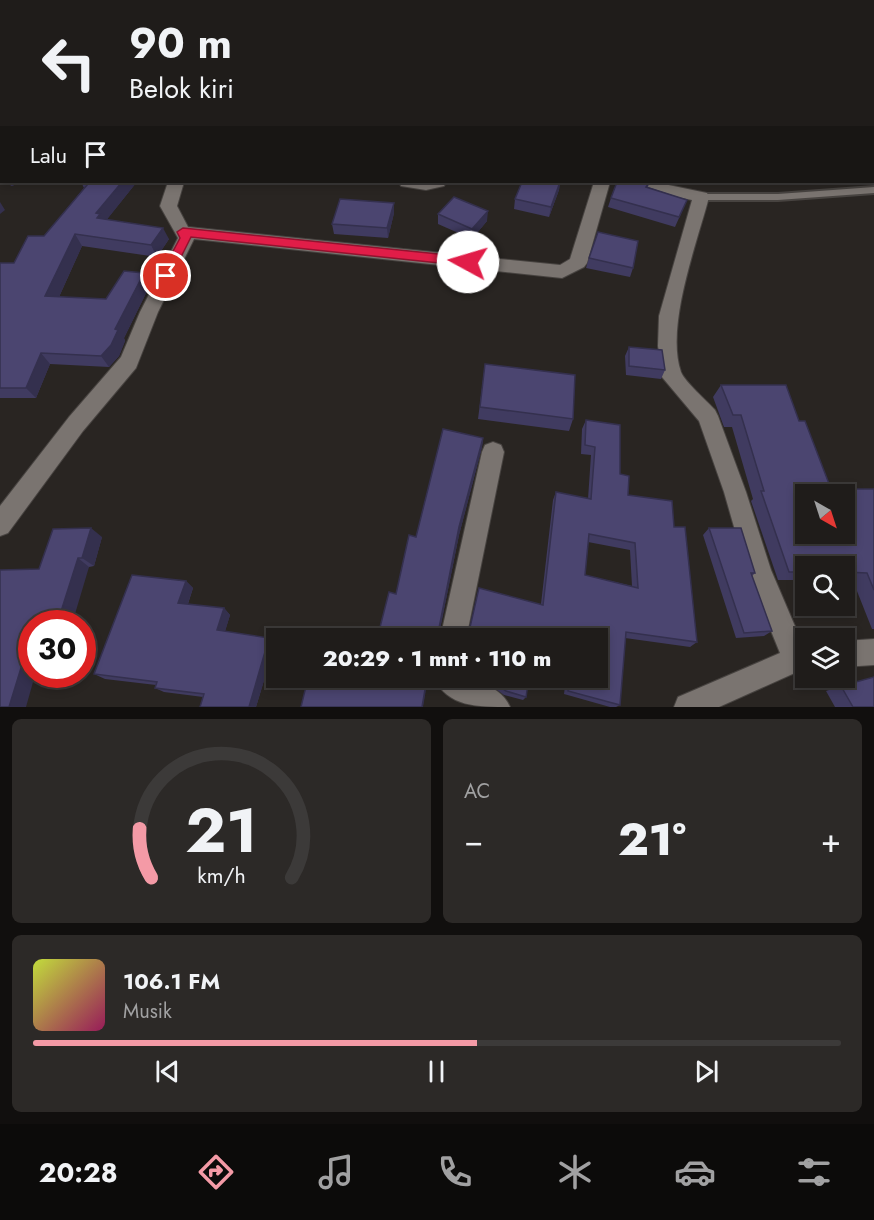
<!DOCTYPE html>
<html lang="id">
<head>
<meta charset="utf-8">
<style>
	:root { --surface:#1f1c1a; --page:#2c2927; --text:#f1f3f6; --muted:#a1a1a2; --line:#3c3a39; --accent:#f49aa6 }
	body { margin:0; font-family:Jost,sans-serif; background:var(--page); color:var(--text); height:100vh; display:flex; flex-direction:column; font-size:22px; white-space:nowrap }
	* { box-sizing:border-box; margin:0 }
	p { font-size:20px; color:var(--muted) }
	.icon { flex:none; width:33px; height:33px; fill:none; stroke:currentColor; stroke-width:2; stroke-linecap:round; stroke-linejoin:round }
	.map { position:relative; height:707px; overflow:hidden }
	.sheet { display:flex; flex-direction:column; gap:12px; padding:12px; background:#110f0e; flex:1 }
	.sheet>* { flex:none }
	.top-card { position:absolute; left:0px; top:0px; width:874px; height:183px; box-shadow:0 3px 9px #0003,0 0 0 2px var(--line); background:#1f1c1a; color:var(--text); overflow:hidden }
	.needle { width:39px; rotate:141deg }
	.buttons { position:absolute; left:795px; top:484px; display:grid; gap:12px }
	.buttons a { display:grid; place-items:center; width:60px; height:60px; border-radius:0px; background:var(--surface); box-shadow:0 3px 9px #0003,0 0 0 2px var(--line); font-size:30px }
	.speed { position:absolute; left:18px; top:610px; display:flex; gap:12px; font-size:30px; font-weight:700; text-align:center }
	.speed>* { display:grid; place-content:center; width:78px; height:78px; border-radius:50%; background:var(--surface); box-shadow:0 3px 9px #0003,0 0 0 2px var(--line); line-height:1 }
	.speed .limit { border:9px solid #d22; background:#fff; color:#111 }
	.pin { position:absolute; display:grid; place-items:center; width:51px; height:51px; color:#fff; margin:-26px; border:3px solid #fff; border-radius:50%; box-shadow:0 2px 6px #0007 }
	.me { position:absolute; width:66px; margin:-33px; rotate:276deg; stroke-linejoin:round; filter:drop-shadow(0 0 4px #0008) }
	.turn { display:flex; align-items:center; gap:21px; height:126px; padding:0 30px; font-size:27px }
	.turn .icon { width:78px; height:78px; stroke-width:2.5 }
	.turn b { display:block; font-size:42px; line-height:51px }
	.then { display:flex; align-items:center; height:57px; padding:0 30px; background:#0003; gap:12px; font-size:22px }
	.big { font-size:45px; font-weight:800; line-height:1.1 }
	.sheet .widget { flex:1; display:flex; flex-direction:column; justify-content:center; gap:9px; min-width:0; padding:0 21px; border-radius:9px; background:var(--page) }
	.sheet .dial { align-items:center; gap:0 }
	.dial svg { height:156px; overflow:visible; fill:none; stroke:var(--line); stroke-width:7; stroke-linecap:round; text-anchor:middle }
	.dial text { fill:var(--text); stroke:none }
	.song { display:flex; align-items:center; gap:18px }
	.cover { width:72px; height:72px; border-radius:9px; background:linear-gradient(135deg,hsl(70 70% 55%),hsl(330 70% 35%)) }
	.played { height:6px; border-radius:3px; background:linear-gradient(90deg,var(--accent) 55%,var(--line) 55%) }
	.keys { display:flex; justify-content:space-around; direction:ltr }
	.heat { display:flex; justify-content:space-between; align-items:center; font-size:33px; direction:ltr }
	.sheet .tiles { flex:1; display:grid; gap:12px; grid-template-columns:1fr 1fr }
	.widget:last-child { grid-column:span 2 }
	.trip { position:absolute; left:266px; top:628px; width:342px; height:60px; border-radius:0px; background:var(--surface); box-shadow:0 3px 9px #0003,0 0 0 2px var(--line); font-weight:800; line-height:60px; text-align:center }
	.tab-bar { display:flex; height:96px; justify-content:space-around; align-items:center; background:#0c0b0a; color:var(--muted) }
	.tab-bar .icon { width:42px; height:42px }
	.tab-bar .current { color:var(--accent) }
	.tab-bar b { font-size:27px; color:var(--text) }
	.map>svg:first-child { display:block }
</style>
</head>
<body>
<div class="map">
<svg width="874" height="707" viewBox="0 0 874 707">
	<rect width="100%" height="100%" fill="#292522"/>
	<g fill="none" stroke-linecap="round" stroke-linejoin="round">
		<defs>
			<path id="lane" d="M874,187V193L778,200H701L697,197L701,194H778Z"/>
			<path id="street" d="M40,0H52L38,2Z
				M463,0H475L461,2Z
				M2,36V45L0,46V37Z
				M168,182H184L177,206L188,227L560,265L570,259L594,182H610L587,263L584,267L562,278L194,239L158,312L136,368L83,431L8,533L0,536V506L69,417L121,357L140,312L178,238L160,206Z
				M399,182H446L444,186L426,190L401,186Z
				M624,182H654L707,193L709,197C697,243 665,327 681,372C685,382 707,401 715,410L718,416L746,492L771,570L803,645H806V671L797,672L719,707H674L678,697L780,653L747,572L724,492L699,421L662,377L658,346L659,316L692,200L626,186Z
				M493,442L501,445L504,452L466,639H440L482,452L485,445Z
				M874,639V665L844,667V641Z
				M434,678C459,678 499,680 510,707C477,707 448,707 434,678Z"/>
		</defs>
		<use href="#lane" stroke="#474340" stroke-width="4"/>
		<use href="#street" stroke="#474340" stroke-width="2"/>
		<use href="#lane" fill="#7a7470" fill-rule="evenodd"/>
		<use href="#street" fill="#7a7470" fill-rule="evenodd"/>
	</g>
	<path fill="#403b60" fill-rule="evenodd" d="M4,182H20L12,186Z
		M81,182L136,183L107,219L169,239L157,257L82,246L59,297L106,299L150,285L124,338L125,341L119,356L109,367L50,364L36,398H0V263H14L44,236L84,188Z
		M560,182L559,190L549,217L514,209L515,199Z
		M649,183L648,187L687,200L675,227L608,207L611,198Z
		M394,203V213L388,238L334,234L332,224Z
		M438,214L487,221L472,239L438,224Z
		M589,258L633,268L630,277L586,268Z
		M629,347L665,370L661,379L626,375L625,356Z
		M485,364L573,419L569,431L478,419Z
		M721,385L799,421L831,489H874V629H872L853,581H844V567H806V580H778L751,501L753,499L732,427H724L713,397Z
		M586,420L620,474L628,495L674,527L697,642L690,647L625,638L620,705L616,707H610L564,694L566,678H597V639H377L396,594L416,537L483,438L482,447L459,535L439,634L440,636H468L541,604L553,500L556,492L588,499L591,455L581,454L582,429ZM588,542L630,550L632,586L585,575Z
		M709,528L755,573L752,576L772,631L764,636L736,638L703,535Z
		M102,537L94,566L89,567L32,624V675L0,707L39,569Z
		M186,581L193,588L188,604L224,608L230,615L225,631L275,644L256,707H200L203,697L164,692L155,688L156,685L105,679L94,674Z
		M463,678H529L526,697L523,700L504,695L489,684L478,680Z
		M841,686L874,707H835L826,691Z"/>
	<path fill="#34304e" d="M9,182H20L12,186Z
		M122,182H136V183L105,222L97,218L96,213Z
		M560,182L559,190L549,217L551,207Z
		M0,202L5,210L0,214Z
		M394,203V213L388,238L387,228Z
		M488,211L487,221L472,239V229Z
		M163,228L169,239L157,257L151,245Z
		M75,234L82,246L54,308L45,296Z
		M144,273L150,285L124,338L125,341L119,356L109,367L101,356Z
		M41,353L50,364L36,398L26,388Z
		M483,438L482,447L459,535L438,639V633L459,527Z
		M91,528L102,537L94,566L82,558Z
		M78,558L89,567L72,624H57Z
		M186,581L193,588L186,609L178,603Z
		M224,608L230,615L224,635L217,630Z
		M269,638L275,644L256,707H249Z
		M25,655L32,657V675H35L26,707H9Z
		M427,678H428L423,707H422Z"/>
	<path fill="#4b4570" stroke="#34304e" stroke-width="1.5" fill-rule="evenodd" d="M2,156V174L0,173V157Z
		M81,182H122L96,213L100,214L97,218L163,228L151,245L75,234L45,296L106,299L124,271L144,273L115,329L118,330L111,345L101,356L41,353L26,388H0V263H14L28,236H44L88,184Z
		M522,182H560L551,207L515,199Z
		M617,182H642L649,183L646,187L687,200L679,217L611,198Z
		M454,197L488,211L472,229L438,214Z
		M340,199L394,203L387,228L332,224Z
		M598,232L638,241L633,268L589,258Z
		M629,347L662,350L665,370L629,366Z
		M485,364L575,375L573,419L480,407Z
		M721,385H786L799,421H805L831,489H874V590L867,573L844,572V567H806V572H789L761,491H764L741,415H733ZM806,495H844V534H806Z
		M586,420L620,425V474L629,476L628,495L672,501L674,527H685L697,642L626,632L620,705L568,691L569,678H597V639H377L389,592L396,594L409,535L416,537L443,429L483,438L459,527L438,633L440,636H468L479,588L543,605L556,492L591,499L595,447L585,445ZM589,534L635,543L638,588L585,575Z
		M91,528L82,558H78L57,624H32V654L25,655L9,707H0V570L39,569L53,529Z
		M709,528H741L755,573H751L772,631L744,633Z
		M132,575L186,581L178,603L224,608L217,630L269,638L249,707H200L204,694L155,688L157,682L94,674Z
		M874,677V707H853L841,686Z
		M308,678H427L422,707H301Z
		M485,678H529L526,697L506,691L490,680Z"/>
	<path fill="#e11d48" stroke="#92132f" stroke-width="1.5" d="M183,228L468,257L474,262L468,266L191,237L170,279H162L160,276L180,238L177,232Z"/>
</svg>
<div class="buttons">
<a><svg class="needle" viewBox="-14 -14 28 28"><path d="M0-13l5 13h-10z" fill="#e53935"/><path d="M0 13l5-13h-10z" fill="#a1a1a2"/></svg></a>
<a><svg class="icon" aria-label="search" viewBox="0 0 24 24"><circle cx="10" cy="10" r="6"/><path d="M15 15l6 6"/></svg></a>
<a><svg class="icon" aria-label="layers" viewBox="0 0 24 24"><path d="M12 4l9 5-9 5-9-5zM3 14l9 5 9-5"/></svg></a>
</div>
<div class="speed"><div class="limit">30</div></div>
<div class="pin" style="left:166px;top:276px;background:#d93025"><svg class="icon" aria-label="arrive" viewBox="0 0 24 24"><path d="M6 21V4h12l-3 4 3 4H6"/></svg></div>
<svg class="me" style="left:468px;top:262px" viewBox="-20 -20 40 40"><circle r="19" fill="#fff"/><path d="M0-13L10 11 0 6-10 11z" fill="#e11d48"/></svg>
<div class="trip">20:29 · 1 mnt · 110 m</div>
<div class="top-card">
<div class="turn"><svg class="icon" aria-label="left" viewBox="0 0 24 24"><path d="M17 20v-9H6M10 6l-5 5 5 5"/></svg><div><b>90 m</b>Belok kiri</div></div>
<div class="then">Lalu<svg class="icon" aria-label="arrive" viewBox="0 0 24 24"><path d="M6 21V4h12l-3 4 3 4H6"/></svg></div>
</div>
</div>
<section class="sheet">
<div class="tiles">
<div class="widget dial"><svg viewBox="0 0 100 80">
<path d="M14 69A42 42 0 1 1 86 69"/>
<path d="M14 69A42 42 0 0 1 8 44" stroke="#f49aa6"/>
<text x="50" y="56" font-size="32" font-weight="700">21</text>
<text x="50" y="72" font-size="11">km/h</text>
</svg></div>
<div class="widget"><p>AC</p>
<div class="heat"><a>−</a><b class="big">21°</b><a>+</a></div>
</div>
<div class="widget">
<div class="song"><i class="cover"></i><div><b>106.1 FM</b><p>Musik</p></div></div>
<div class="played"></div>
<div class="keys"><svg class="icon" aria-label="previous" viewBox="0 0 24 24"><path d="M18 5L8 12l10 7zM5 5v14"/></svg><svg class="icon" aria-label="pause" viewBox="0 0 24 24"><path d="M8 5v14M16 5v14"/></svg><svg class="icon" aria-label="next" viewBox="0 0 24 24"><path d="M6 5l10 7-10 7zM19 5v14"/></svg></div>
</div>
</div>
</section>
<nav class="tab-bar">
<b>20:28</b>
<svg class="icon current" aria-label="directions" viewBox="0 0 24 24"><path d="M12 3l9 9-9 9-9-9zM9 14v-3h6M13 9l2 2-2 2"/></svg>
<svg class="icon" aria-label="music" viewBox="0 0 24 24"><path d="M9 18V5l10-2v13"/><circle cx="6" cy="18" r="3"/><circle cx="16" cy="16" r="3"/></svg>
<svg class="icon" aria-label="phone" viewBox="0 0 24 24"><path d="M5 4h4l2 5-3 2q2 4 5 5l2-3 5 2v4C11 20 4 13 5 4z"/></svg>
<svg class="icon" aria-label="climate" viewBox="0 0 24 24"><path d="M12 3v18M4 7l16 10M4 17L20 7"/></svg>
<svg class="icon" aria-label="car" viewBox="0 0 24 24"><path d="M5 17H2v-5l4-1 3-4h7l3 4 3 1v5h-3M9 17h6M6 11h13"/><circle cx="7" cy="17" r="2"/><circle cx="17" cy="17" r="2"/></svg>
<svg class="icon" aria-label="filters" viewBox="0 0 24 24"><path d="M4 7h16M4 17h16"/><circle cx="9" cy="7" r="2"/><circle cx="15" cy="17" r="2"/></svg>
</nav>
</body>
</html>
